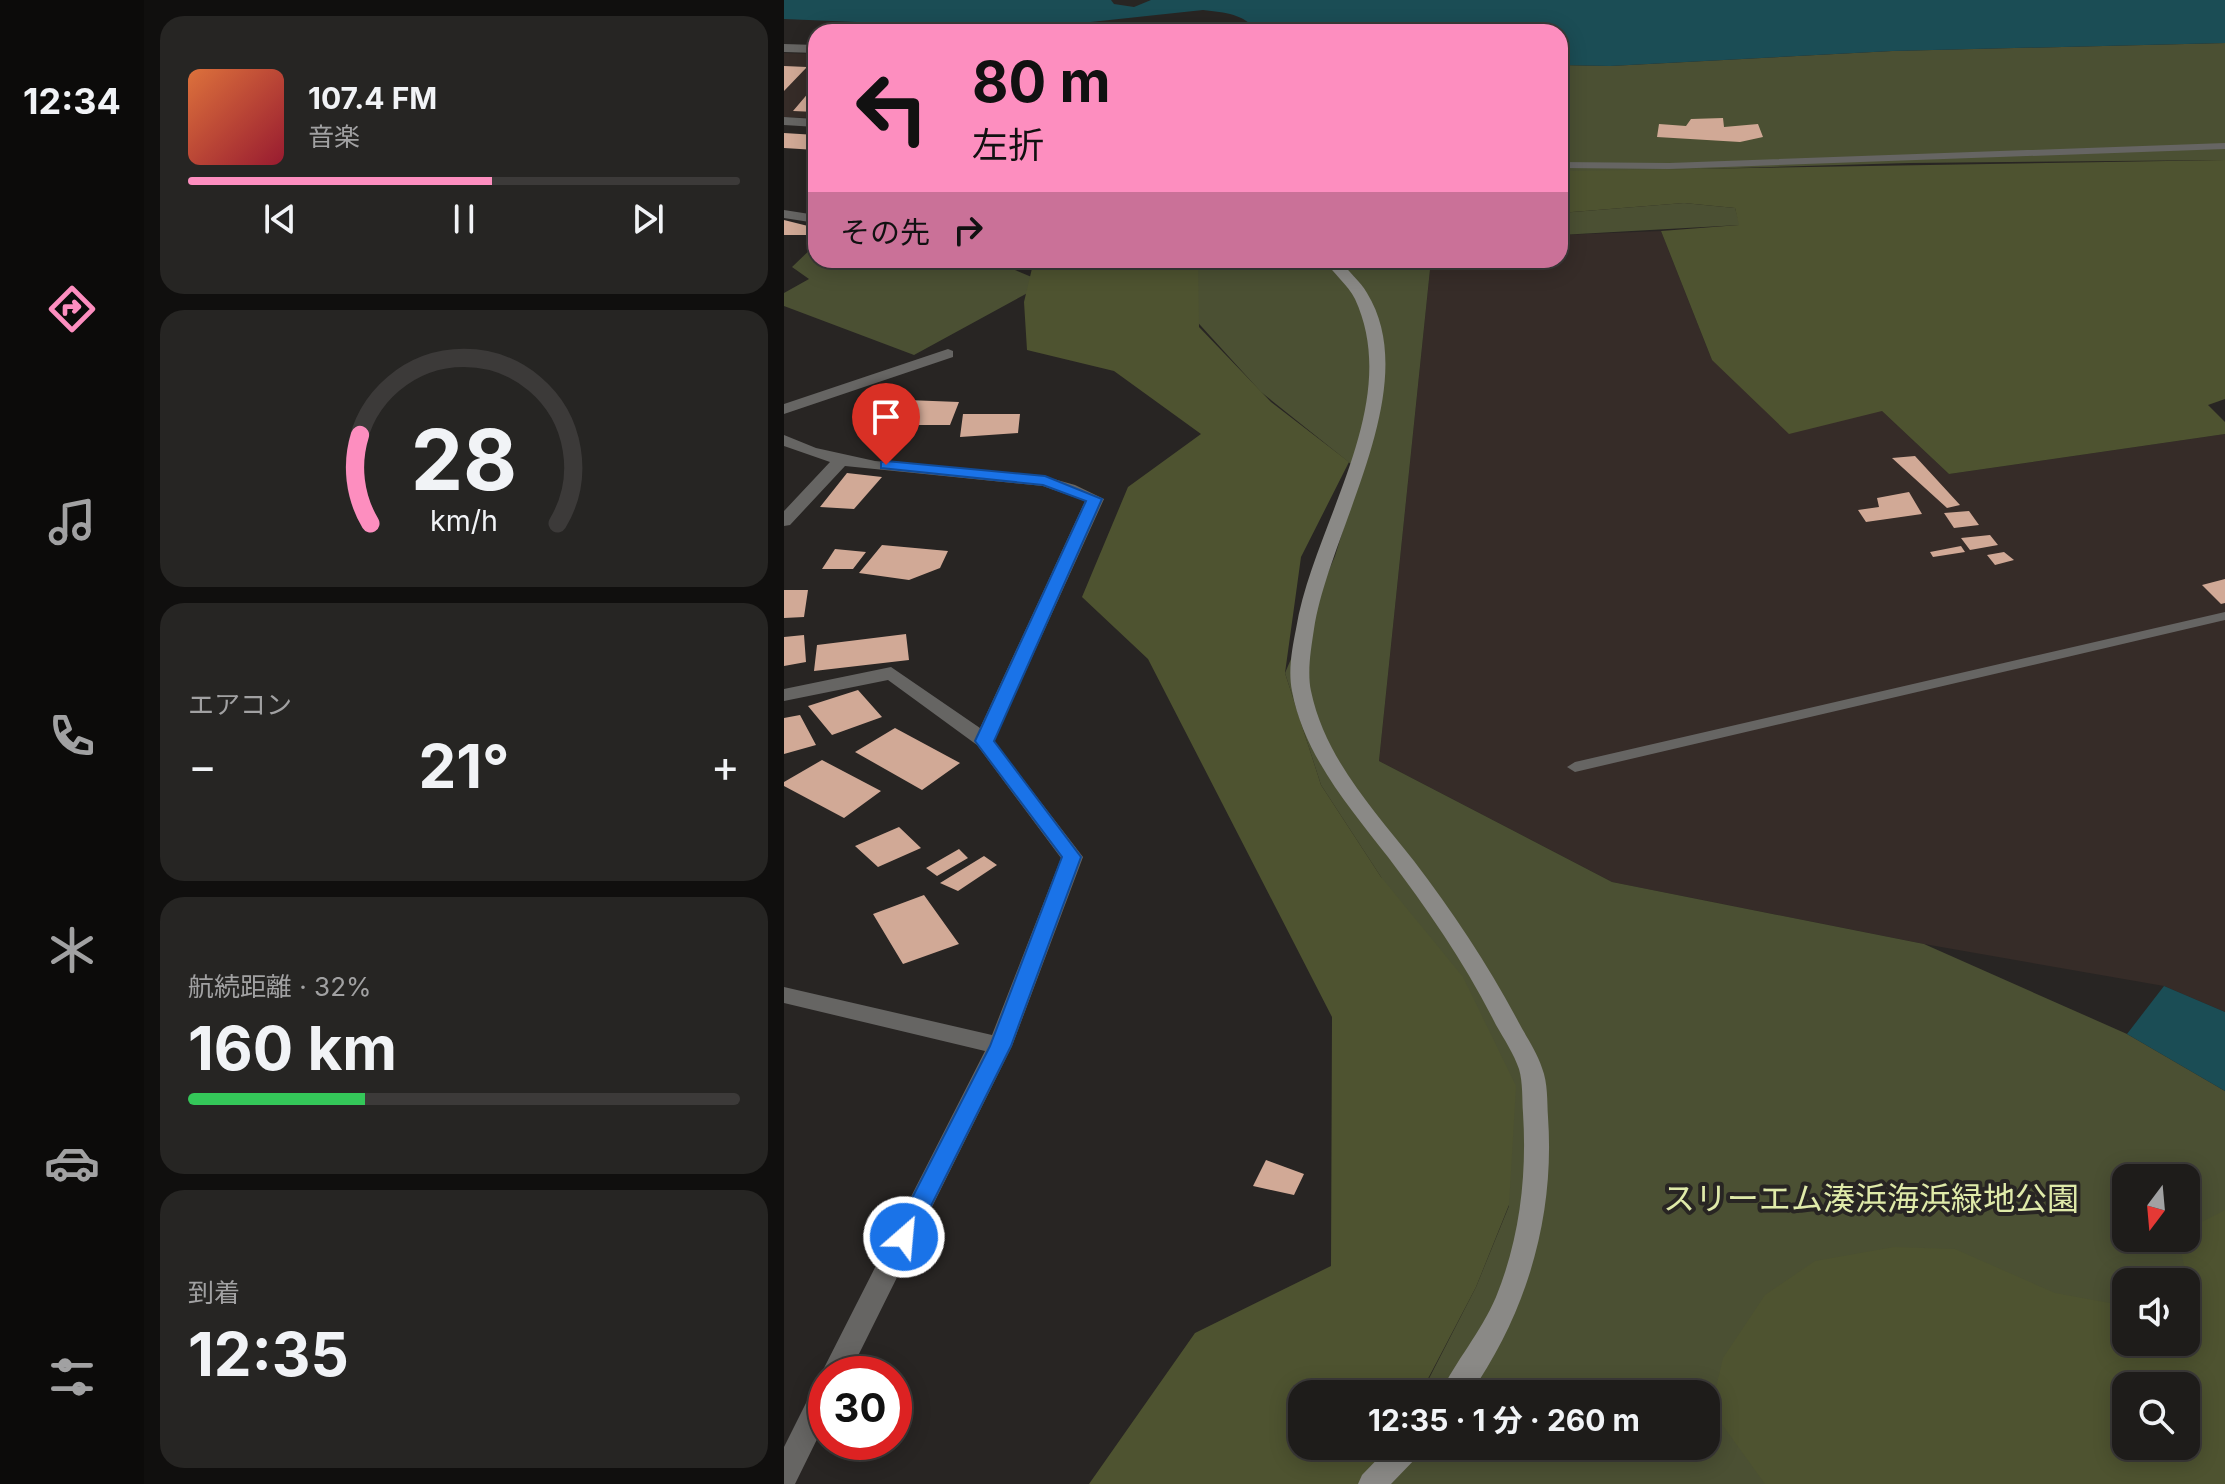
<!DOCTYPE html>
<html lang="ja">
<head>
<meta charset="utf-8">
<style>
	:root { --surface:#1e1c1a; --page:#262523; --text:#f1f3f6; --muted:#a1a1a2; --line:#3c3a39; --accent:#fd8ebf }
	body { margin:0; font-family:Inter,"Noto Sans JP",sans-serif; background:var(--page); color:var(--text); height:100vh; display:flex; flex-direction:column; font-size:30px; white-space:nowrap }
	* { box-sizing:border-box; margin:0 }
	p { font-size:26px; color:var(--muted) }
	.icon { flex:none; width:44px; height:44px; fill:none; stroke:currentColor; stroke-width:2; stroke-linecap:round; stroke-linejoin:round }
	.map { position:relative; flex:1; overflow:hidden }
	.side { display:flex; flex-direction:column; gap:16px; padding:16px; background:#100f0e; width:640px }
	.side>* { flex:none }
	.hud { position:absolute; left:24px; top:24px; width:760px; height:244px; border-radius:24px; box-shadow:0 4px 20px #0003,0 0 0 2px var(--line); background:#fd8ebf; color:#111; overflow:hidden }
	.needle { width:52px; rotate:196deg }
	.tools { position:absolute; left:1328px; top:1164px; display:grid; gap:16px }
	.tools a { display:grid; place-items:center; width:88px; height:88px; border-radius:16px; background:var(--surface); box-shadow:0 4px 20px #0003,0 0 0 2px var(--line); font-size:40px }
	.speed { position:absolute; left:24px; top:1356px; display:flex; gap:16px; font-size:40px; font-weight:700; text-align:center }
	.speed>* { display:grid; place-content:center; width:104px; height:104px; border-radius:50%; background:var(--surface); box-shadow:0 4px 20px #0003,0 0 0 2px var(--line); line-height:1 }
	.speed .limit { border:12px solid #d22; background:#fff; color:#111 }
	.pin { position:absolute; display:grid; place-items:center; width:68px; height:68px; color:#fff; margin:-82px -34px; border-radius:50% 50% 50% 0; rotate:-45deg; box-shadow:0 0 8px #0007 }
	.pin .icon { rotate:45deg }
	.me { position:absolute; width:88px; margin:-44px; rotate:27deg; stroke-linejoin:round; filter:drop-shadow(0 0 6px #0008) }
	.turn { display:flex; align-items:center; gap:28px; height:168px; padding:0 32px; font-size:36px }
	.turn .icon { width:104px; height:104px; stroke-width:2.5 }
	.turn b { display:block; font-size:56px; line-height:68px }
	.then { display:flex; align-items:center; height:76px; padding:0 32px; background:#0003; gap:16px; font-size:30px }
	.big { font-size:60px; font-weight:700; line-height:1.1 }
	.side .card { flex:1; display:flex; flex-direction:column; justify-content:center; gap:12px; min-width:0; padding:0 28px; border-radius:24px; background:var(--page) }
	.side .dial { align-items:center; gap:0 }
	.dial svg { height:208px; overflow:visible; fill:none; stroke:var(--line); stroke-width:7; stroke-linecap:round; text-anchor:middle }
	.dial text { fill:var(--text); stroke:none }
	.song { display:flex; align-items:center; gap:24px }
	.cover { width:96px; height:96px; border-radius:12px; background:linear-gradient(135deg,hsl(20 70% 55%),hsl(350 70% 35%)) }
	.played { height:8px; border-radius:4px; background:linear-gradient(90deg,var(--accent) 55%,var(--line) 55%) }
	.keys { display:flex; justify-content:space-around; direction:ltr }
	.heat { display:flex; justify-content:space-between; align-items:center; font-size:44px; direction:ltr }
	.charge { height:12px; border-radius:6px; background:linear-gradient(90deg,#34c759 32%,var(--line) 0) }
	.trip { position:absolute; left:504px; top:1380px; width:432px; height:80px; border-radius:24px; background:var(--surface); box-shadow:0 4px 20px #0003,0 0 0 2px var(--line); font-weight:700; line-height:80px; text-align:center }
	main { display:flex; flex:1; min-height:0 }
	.dock { display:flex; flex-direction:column; width:144px; justify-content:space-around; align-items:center; background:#0c0b0a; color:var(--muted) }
	.dock .icon { width:56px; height:56px }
	.dock .active { color:var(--accent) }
	.dock b { font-size:36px; color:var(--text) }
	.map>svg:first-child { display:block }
</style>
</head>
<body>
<main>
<nav class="dock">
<b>12:34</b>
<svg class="icon active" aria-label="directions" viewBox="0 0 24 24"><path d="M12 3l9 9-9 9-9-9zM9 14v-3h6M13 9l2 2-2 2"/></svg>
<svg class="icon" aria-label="music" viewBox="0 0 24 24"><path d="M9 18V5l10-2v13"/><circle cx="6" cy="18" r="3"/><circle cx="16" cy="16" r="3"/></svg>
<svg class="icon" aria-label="phone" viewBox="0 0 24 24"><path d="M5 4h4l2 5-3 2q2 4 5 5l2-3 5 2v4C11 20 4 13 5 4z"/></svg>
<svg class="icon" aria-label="climate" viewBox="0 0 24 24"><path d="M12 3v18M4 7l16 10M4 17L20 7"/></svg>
<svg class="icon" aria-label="car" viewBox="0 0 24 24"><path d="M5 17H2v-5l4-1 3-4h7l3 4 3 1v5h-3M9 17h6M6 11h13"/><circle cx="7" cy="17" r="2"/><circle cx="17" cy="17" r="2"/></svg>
<svg class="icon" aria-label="filters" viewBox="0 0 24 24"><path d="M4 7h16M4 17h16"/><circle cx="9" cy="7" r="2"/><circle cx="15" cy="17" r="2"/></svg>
</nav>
<section class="side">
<div class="card">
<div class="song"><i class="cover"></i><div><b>107.4 FM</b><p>音楽</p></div></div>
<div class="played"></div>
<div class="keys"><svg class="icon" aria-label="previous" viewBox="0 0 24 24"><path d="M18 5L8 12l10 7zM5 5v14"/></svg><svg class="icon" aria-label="pause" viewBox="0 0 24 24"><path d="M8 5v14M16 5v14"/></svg><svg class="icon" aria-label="next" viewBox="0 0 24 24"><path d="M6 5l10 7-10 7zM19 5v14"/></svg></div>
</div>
<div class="card dial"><svg viewBox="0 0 100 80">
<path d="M14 69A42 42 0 1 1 86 69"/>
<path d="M14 69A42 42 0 0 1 10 35" stroke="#fd8ebf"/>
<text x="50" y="56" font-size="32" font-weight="700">28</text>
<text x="50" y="72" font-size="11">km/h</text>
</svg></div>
<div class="card"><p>エアコン</p>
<div class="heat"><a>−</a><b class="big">21°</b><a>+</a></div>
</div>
<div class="card"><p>航続距離 · 32%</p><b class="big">160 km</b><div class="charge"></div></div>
<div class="card"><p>到着</p><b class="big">12:35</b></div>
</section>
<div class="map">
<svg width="1441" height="1484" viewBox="0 0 1441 1484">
	<rect width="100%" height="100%" fill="#282523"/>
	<path fill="#362c28" d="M0,53L32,54V118L0,117Z
		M877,231L928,360L1098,411L1165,474L1441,434V1012L1380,986L1140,944L828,882L595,761L647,260H776V235Z"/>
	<path fill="#4b5033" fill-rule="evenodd" d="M1441,43V160L1125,163L776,173V65L826,66L1108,51Z
		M900,203L951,208L956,225L776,235V213Z
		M32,244V260H207L262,283L130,355L0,306V293L25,279L8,267Z
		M357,260H647L595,761L828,882L1140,944L1343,1034L1441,1091V1484H589L610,1446H922V1394H637L692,1287L725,1206L597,877L537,785L501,673L551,556L577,472L477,392ZM1342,1178H1402V1238H1342ZM1342,1282H1402V1342H1342ZM1342,1386H1402V1446H1342Z"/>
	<path fill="#4e5330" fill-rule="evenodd" d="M1441,160V399L1424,405L1441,422V434L1165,474L1098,411L1005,434L928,360L877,231L955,225L951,208L900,203L776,213V173L786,171Z
		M250,260H414L415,327L487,402L565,462L517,557L501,673L537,785L597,877L679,977L732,1086L725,1205L692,1287L636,1394H518V1446H610L589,1484H305L411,1333L547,1266L548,1017L364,659L298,597L344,487L417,434L330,371L243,350L240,302Z
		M1441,1210V1484H981L927,1409L939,1358L981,1295L1031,1261L1110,1247L1171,1249L1271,1293L1342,1306V1342H1402V1293L1406,1292L1394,1238H1402V1230ZM1342,1386H1402V1446H1342Z"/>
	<path fill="#1b4d55" d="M0,0H327L330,4L350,7L367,0H1441V43L1108,51L826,66L776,65V32H474C459,13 442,13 419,10L213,32H101L96,23L0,19Z
		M1380,986L1441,1012V1091L1343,1034Z"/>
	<path fill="#d1a996" d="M0,66L23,67L0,91Z
		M32,84V112L9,111Z
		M939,118L940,127L974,124L979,137L956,142L873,137L875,124L902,126L907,119Z
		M0,133L32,135V150L0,148Z
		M0,220L32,228V235H0Z
		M123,400L175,402L166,425H110Z
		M179,414H236L234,433L176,437Z
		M1131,456L1176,505L1163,508L1108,458Z
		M63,473L98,477L70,509L36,507Z
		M1125,492L1138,514L1082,522L1074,510L1095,507L1093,498Z
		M1185,511L1195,525L1170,528L1160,513Z
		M1206,535L1214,545L1186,550L1177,538Z
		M98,545L164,551L156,568L125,580L75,573Z
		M1177,546L1181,552L1149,557L1146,552Z
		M51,549L82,552L69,569H38Z
		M1220,552L1230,560L1211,565L1203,555Z
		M1441,579V603L1437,604L1418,585Z
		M0,590H24L20,617L0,618Z
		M122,634L125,660L30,671L33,645Z
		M20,635L22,662L0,666V637Z
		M74,690L98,717L48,735L24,706Z
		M16,715L32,745L0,754V718Z
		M111,728L176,763L138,790L71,752Z
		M38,760L97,791L60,818L0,786V782Z
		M115,827L137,848L94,867L71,846Z
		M175,849L184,858L153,876L142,868Z
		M200,856L213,865L174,891L156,883Z
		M140,895L175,944L119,964L89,914Z
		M482,1160L520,1174L510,1195L469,1186Z"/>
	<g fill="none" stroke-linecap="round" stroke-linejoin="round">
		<path fill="#666563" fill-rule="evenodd" d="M1441,143V149L885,169L776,168V162L885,163Z
			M1441,612V620L791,772L783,767L791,762Z"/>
		<path fill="#666563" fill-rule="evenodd" d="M0,44L32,45V53L0,52Z
			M0,117L32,119V127L0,125Z
			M0,210L32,215V223L0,218Z
			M164,349L169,351V357L0,414V404Z
			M0,435L32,448L91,461L259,476L291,485L320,499L210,741L299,857L228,1046L65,1374H42V1421L11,1484H0V1447L32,1383L40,1380L37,1374L41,1366L201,1051L0,1003V987L208,1035L277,858L193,745L104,680L0,701V689L107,667L196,728L301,501L259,486L61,466L6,525L0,526V511L46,462L0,446Z"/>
		<path fill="#8a8986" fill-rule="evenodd" d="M540,260H555C564,271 576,281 583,293C641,387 545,531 530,629C527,649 523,672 527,691C541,758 589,809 630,861C669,912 705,966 735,1023C743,1038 753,1052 758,1068C764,1083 763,1101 764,1117C771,1217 743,1312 686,1394H656C672,1360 696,1334 712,1297C736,1238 743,1175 739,1113C738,1099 739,1083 735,1069C730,1054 720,1039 712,1025C682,965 644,910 604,857C565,807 520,755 508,691C504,671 508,649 512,629C529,524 620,405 571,299C564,285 549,273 540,260Z
			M606,1446H639L635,1455L607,1484H574L578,1475Z"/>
	</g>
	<path fill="#1a73e8" stroke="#114b97" stroke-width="2" d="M102,461L261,476L318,499L210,741L297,857L227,1046L128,1244L120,1247L112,1244L108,1237L206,1046L278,857L191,741L302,501L259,485L97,468V462Z"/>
	<g text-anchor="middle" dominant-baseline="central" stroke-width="8" stroke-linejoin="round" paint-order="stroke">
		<g font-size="32" fill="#dfeaa9" stroke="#282523">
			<text x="1087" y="1198">スリーエム湊浜海浜緑地公園</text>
		</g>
	</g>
</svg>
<div class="tools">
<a><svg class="needle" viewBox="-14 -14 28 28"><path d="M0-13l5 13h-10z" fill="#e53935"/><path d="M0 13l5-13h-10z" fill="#a1a1a2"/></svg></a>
<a><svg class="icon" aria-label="sound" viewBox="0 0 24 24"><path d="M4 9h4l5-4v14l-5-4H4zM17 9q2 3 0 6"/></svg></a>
<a><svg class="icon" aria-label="search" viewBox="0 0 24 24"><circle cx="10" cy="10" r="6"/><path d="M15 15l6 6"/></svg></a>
</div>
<div class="speed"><div class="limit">30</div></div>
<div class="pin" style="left:102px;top:465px;background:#d93025"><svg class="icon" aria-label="arrive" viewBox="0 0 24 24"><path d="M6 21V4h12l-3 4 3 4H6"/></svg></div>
<svg class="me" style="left:120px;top:1237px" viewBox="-20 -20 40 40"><circle r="17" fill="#1a73e8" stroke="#fff" stroke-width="3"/><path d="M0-11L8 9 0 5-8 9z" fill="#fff"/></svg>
<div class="trip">12:35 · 1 分 · 260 m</div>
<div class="hud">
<div class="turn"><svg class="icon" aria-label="left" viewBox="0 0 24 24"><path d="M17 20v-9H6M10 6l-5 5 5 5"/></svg><div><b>80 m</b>左折</div></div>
<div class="then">その先<svg class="icon" aria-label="right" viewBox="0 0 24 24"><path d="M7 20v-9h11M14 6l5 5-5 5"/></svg></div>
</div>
</div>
</main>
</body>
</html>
